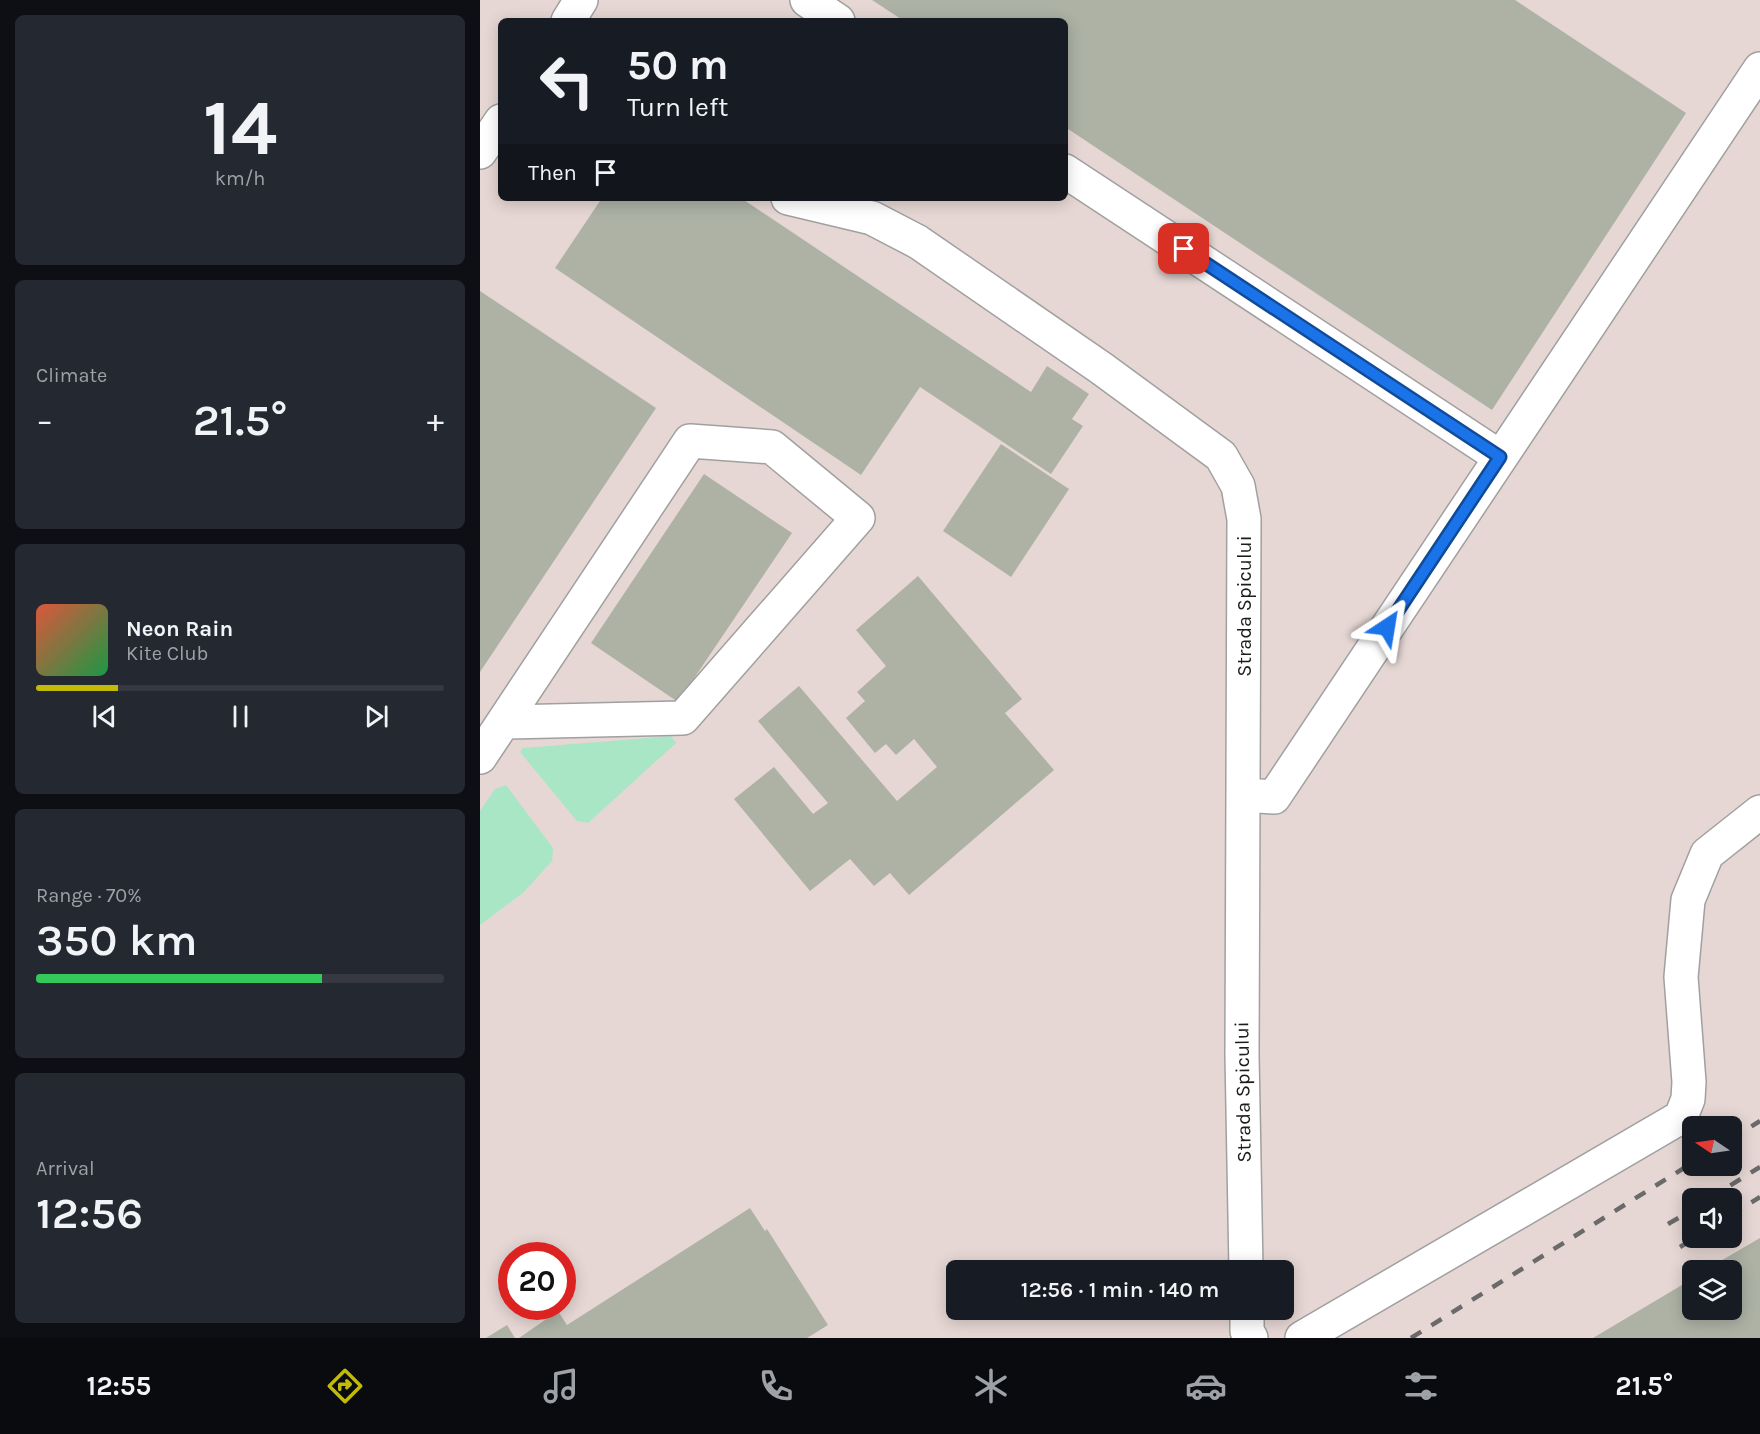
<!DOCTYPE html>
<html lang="en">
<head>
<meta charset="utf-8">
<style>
	:root { --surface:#171b24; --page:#242831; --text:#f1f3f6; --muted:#9ea1a6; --line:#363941; --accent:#c1ba07 }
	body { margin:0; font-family:Karla,sans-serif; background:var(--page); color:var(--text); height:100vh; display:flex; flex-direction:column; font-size:22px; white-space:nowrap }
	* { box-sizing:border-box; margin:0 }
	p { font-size:20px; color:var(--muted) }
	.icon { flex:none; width:33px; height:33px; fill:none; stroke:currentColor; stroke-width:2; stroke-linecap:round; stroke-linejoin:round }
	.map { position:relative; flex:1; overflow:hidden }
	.sheet { display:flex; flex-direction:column; gap:15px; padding:15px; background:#0d0f14; width:480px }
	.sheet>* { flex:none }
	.guide { position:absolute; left:18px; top:18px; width:570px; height:183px; border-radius:9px; box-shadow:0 3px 15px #0003; background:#171b24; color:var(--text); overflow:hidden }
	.needle { width:39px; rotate:283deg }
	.tools { position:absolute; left:1202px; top:1116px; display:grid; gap:12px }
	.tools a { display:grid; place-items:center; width:60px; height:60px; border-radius:9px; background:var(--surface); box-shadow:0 3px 15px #0003; font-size:30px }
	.speed { position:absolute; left:18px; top:1242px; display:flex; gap:12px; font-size:30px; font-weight:700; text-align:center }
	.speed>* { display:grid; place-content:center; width:78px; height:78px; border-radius:50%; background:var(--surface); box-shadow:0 3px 15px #0003; line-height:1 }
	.speed .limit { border:9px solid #d22; background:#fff; color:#111 }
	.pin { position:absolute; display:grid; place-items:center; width:51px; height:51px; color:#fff; margin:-26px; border-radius:12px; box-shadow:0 3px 9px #0006 }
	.me { position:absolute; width:66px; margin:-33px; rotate:33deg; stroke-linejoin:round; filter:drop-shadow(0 0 4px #0008) }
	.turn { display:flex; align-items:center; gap:21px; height:126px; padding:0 30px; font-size:27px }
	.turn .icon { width:78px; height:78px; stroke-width:2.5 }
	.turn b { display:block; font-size:42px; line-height:51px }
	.then { display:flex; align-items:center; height:57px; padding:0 30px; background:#0003; gap:12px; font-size:22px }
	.big { font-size:45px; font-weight:600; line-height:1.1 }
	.sheet .widget { flex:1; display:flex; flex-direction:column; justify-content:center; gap:9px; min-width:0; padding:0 21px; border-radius:9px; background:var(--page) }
	.sheet .dial { align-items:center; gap:0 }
	.dial b { font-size:78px; line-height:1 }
	.song { display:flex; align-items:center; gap:18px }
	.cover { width:72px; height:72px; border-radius:9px; background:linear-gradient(135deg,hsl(10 70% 55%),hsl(140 70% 35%)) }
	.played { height:6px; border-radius:3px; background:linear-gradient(90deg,var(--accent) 20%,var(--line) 20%) }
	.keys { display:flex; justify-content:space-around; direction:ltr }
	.heat { display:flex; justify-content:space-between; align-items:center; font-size:33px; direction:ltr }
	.charge { height:9px; border-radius:4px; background:linear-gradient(90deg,#34c759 70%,var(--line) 0) }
	.trip { position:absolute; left:466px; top:1260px; width:348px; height:60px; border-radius:9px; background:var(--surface); box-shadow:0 3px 15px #0003; font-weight:600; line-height:60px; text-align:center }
	.dock { display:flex; height:96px; justify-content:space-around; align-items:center; background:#090b0e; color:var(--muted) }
	.dock .icon { width:42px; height:42px }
	.dock .active { color:var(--accent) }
	.dock b { font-size:27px; color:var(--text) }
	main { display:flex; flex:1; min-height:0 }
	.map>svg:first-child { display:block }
</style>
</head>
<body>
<main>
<section class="sheet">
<div class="widget dial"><b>14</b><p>km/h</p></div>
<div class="widget"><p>Climate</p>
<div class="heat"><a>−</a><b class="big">21.5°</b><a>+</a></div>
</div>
<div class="widget">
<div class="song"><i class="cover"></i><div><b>Neon Rain</b><p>Kite Club</p></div></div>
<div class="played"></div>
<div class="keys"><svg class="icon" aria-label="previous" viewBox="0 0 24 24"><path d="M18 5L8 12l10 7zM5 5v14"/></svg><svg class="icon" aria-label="pause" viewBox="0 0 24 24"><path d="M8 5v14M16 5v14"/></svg><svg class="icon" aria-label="next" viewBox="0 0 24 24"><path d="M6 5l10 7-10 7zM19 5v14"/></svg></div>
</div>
<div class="widget"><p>Range · 70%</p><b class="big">350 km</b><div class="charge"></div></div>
<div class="widget"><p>Arrival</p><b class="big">12:56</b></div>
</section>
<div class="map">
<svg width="1280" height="1338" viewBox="0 0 1280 1338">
	<rect width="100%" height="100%" fill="#e6ede2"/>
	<path fill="#e6d7d4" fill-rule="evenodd" d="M0,0H1280V1338H0ZM21,21H585V198H21ZM1212,1126H1251V1166H1212ZM1212,1198H1251V1238H1212ZM32,1256H82V1306H32ZM477,1270H804V1310H477ZM1212,1270H1251V1310H1212Z"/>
	<path fill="#a9e6c6" d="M191,736L196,743L108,823L97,821L40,752L43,748Z
		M26,785L73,848L72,861L44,892L0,925V811L15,789Z"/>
	<path fill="#adb2a5" d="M392,0H1035L1206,113L1012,410L585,127V21H424Z
		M122,198H261L551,392L567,366L609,394L592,419L603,426L571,474L440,387L381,475L75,268Z
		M0,291L176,408L0,672Z
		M521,444L589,489L531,577L463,531Z
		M224,474L312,533L198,702L111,643Z
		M438,576L542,699L525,713L574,770L429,895L410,873L394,886L370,859L330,891L254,799L294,767L333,814L348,803L278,721L319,686L417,801L457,767L434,739L416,755L406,744L395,753L366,718L385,701L377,692L406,666L376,630Z
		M270,1208L285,1231L287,1229L348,1325L327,1338H39L78,1311L87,1325Z
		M1280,1238V1338H1113L1212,1279V1310H1251V1270H1225Z
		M27,1325L35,1338H6Z"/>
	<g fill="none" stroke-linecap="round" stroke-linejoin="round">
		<defs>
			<path id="minor" d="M327,0L358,21
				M88,21L101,0
				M0,152L21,121
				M585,171L1020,457
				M308,198L392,218L438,242L621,368L741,456L758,486L764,519L762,1055L766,1270
				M0,757L210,441L292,447L378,518L203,718L24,722
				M764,795L794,797L1280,69
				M767,1310V1331L771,1338
				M822,1338L1201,1117L1208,1099L1209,1082L1201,977L1208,900L1227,854L1280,812"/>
		</defs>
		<use href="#minor" stroke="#a0a0a0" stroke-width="36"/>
		<use href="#minor" stroke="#fff" stroke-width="33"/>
		<path stroke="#6a6a6a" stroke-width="4.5" stroke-dasharray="12 12" stroke-linecap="butt" d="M1251,1139L1280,1121
			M1230,1198L1280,1167
			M1251,1215L1280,1197
			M1188,1224L1212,1210
			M1200,1247L1215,1238
			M931,1338L1212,1163"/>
	</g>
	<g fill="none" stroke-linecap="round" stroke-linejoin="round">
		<defs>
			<path id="route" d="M704,249L1020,457L907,627"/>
		</defs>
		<use href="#route" stroke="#114b97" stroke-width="15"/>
		<use href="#route" stroke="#1a73e8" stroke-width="10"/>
	</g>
	<g text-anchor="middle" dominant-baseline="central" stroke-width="4.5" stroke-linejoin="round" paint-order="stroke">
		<g font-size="20" fill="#1c1c1c" stroke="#fff">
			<text transform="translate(764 606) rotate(-90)">Strada Spicului</text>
			<text transform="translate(763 1092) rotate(-91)">Strada Spicului</text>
		</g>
	</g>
</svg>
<div class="tools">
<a><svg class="needle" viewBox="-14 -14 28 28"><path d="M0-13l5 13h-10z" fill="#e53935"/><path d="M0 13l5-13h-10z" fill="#9ea1a6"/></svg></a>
<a><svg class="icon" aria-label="sound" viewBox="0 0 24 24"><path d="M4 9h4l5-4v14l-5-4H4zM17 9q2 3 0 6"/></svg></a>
<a><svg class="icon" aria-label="layers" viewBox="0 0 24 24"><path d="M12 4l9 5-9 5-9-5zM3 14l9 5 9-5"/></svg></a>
</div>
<div class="speed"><div class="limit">20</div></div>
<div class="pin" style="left:704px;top:249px;background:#d93025"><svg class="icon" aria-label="arrive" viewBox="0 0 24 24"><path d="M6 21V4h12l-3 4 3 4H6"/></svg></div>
<svg class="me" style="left:907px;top:627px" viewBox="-20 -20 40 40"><path d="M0-17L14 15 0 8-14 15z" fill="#1a73e8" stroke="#fff" stroke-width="4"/></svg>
<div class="trip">12:56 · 1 min · 140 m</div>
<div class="guide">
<div class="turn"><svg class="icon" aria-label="left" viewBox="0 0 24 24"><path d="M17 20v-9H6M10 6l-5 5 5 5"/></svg><div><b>50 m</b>Turn left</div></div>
<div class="then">Then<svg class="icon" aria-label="arrive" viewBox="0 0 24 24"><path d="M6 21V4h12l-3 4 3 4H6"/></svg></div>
</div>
</div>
</main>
<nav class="dock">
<b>12:55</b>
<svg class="icon active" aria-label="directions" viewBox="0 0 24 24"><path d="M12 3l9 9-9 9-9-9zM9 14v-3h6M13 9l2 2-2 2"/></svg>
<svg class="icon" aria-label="music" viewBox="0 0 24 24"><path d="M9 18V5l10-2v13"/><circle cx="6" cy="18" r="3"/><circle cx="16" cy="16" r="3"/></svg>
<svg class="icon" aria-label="phone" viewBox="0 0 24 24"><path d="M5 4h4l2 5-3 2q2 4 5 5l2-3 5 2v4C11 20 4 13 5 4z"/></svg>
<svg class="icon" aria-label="climate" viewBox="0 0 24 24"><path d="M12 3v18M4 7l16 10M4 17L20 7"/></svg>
<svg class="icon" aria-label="car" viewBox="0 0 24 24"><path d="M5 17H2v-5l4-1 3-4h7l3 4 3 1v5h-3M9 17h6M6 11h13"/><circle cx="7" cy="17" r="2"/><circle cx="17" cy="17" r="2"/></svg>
<svg class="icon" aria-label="filters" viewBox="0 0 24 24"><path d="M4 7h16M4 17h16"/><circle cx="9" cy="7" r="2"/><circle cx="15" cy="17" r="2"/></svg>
<b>21.5°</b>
</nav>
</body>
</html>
